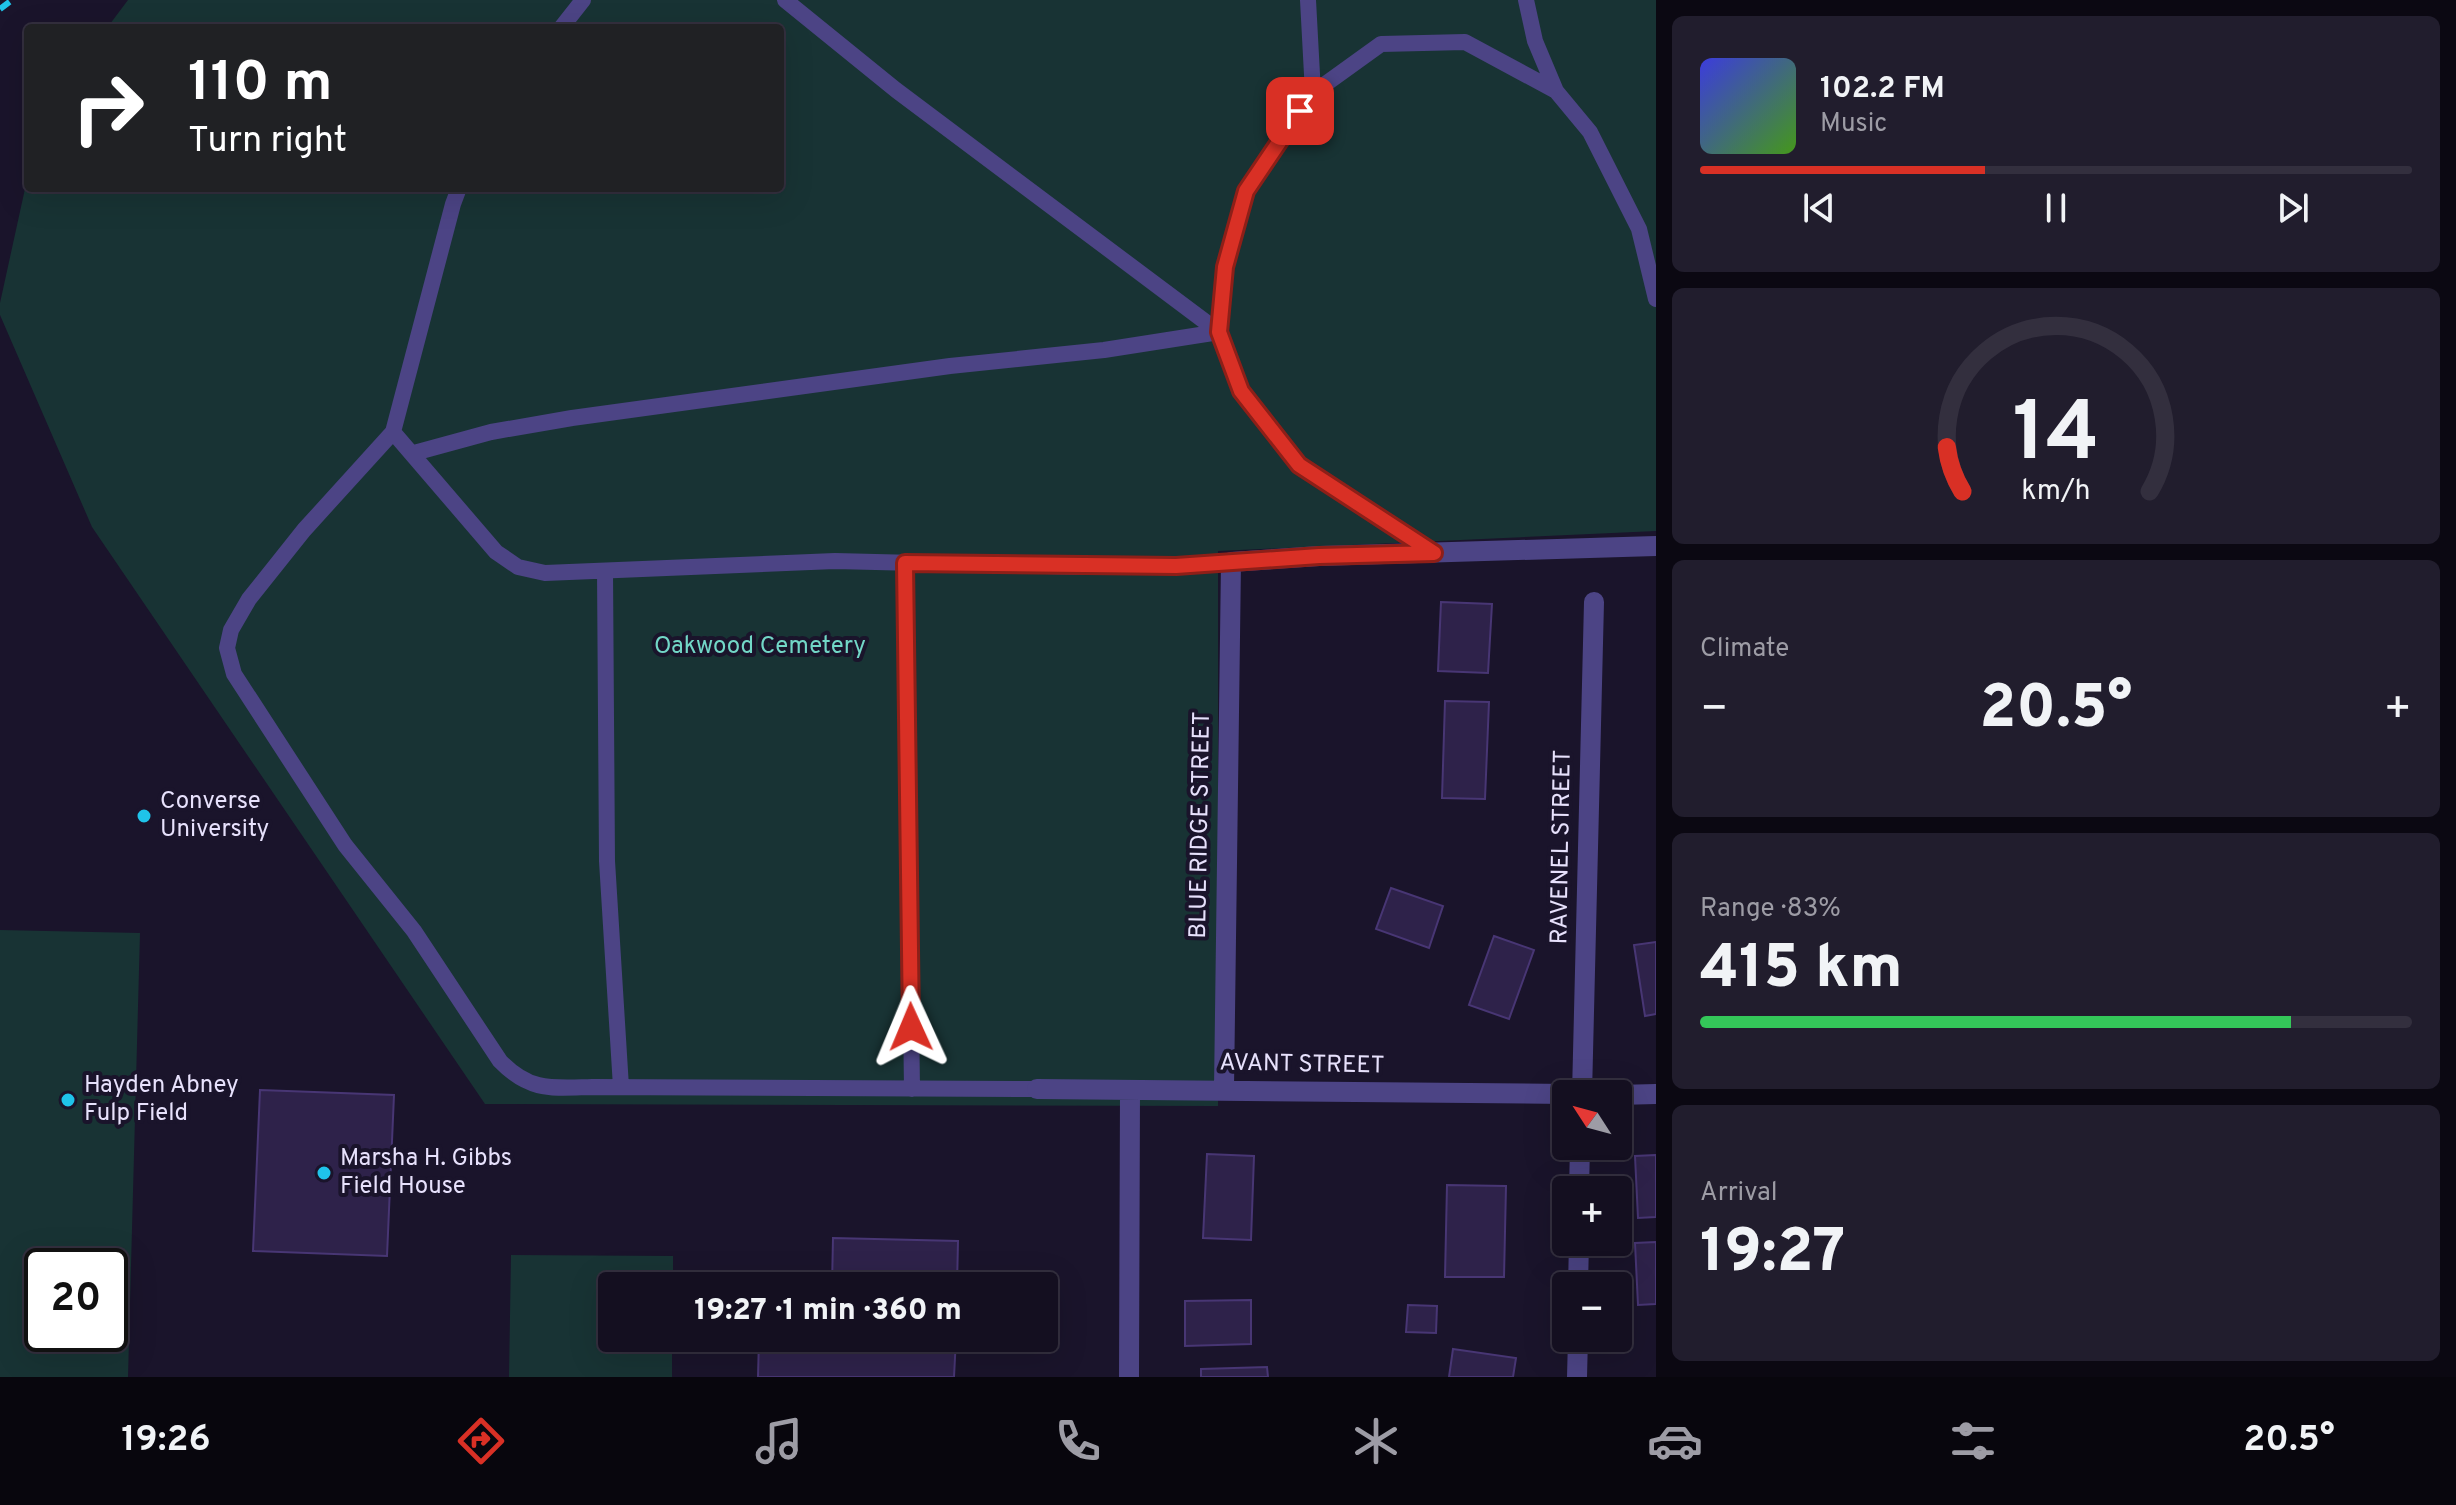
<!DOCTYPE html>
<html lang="en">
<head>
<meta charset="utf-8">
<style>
	:root { --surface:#140f20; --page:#211d2d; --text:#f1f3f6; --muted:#9d9ca5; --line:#332f3e; --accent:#d93025 }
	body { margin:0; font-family:Overpass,sans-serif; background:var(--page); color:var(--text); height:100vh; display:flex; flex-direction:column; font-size:30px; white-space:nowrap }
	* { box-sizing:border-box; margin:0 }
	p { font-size:26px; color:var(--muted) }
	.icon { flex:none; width:44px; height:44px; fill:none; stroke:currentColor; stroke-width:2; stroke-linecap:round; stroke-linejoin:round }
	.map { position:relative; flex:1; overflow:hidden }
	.panel { display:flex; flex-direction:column; gap:16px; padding:16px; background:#0b0812; width:800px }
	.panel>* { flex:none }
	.guide { position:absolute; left:24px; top:24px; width:760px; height:168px; border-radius:8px; box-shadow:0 8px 32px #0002,0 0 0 2px var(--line); background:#202124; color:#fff; overflow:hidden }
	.needle { width:52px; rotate:306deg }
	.fabs { position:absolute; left:1552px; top:1080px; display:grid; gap:16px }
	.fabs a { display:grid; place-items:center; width:80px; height:80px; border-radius:8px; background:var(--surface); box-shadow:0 8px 32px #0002,0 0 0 2px var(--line); font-size:40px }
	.speed { position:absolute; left:24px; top:1248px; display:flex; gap:16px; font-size:40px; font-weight:700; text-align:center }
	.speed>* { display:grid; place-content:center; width:104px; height:104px; border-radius:50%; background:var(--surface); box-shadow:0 8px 32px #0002,0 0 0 2px var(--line); line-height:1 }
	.speed .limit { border:4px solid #111; border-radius:12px; background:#fff; color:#111 }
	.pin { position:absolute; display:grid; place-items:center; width:68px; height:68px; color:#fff; margin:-34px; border-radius:16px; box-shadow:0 4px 12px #0006 }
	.me { position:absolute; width:88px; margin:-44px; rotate:359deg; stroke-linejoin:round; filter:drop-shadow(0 0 6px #0008) }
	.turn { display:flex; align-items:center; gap:28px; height:168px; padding:0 32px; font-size:36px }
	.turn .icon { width:104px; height:104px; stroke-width:2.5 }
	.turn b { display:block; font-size:56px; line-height:68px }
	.big { font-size:60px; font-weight:800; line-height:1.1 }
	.panel .widget { flex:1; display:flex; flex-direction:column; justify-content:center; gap:12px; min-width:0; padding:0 28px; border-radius:12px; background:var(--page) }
	.panel .dial { align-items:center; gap:0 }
	.dial svg { height:208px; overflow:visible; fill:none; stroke:var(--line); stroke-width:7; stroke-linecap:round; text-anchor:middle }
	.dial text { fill:var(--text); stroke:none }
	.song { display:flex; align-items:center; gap:24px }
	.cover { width:96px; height:96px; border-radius:12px; background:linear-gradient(135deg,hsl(240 70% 55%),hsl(100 70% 35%)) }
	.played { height:8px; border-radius:4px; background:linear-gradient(90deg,var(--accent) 40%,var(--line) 40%) }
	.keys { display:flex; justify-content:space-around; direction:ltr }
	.heat { display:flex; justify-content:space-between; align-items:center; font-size:44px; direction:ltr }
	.charge { height:12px; border-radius:6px; background:linear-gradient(90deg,#34c759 83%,var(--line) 0) }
	.trip { position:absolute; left:598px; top:1272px; width:460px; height:80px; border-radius:8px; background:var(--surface); box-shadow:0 8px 32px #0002,0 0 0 2px var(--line); font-weight:800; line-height:80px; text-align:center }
	.tabs { display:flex; height:128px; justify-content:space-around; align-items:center; background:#08060d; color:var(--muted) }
	.tabs .icon { width:56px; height:56px }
	.tabs .active { color:var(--accent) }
	.tabs b { font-size:36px; color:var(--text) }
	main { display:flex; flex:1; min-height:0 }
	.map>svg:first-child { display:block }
</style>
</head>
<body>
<main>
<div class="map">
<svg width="1656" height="1377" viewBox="0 0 1656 1377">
	<rect width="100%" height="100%" fill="#1a142b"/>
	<path fill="#183334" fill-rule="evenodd" d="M128,0H1656V531L1218,551V1106L485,1104L92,527L0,315V303L28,175V188H780V28H107Z
		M0,930L140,933L128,1377H0ZM110,1266V1334H42V1266Z
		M511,1255L673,1256V1286H612V1338H672V1377H509Z"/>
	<path fill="#2e224a" stroke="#483674" stroke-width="2" d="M1441,602L1492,604L1488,673L1438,671Z
		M1445,701L1489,702L1485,799L1442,798Z
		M1391,888L1443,906L1429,948L1376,929Z
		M1494,936L1534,950L1509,1019L1469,1005Z
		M1656,942V1014L1645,1016L1634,945Z
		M260,1090L394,1095L387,1256L253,1251Z
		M1207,1154L1254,1156L1251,1240L1203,1238Z
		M1656,1155V1217L1638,1218L1635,1156Z
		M1447,1185L1506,1186L1504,1277H1445Z
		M833,1238L958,1241L957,1286H832Z
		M1656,1242V1304L1638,1305L1635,1243Z
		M1251,1300V1344L1185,1346V1301Z
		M1408,1305L1437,1306L1436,1333L1406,1332Z
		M759,1338H956L954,1377H758Z
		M1453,1349L1516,1358L1513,1377H1449Z
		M1267,1367L1268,1377H1201V1369Z"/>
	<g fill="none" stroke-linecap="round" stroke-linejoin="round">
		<path stroke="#4c4485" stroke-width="16" d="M785,0L896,90L1219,332
			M1308,0L1313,93
			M1526,0L1535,41L1556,91
			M561,28L583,0
			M393,432L453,204L459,188
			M414,453L491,432L572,418L950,366L1104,350L1219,332
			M1434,553L1299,465L1241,391L1219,332L1225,267L1246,191L1313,93L1381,44L1465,42L1556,91L1590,132L1639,229L1656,299
			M905,563L912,1089
			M605,571L607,861L621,1087
			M1037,1089L592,1087C552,1088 530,1092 500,1061L414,931L345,845L234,674L227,648L231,630L249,599L304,530L393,432L496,552L518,567L545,573L835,561L1084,567L1176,566L1231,562"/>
		<path stroke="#4c4485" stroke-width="20" d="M1037,1089L1566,1094
			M1224,1089L1231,562L1319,556L1656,546
			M1582,1094L1594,602
			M1618,1095L1656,1094
			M1579,1190L1580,1146
			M1578,1286L1579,1242
			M1129,1377L1130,1090
			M1577,1377L1578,1338"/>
		<path stroke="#1fc3ea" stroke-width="6" stroke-dasharray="12 10" stroke-linecap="butt" d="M0,9L12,0"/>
	</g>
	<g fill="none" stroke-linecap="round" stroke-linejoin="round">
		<defs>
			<path id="route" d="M911,1027L905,563L1176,566L1319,556L1434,553L1299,465L1241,391L1219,332L1225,267L1246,191L1300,111"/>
		</defs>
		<use href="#route" stroke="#8d1f18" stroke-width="20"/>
		<use href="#route" stroke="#d93025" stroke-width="14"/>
	</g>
	<g fill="#1fc3ea" stroke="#1a142b" stroke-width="3">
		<circle cx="144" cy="816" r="8"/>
		<circle cx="68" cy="1100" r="8"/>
		<circle cx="324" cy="1173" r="8"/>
	</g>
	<g text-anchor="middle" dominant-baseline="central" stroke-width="8" stroke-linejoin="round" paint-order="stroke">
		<g font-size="24" fill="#72d7c7" stroke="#1a142b">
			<text x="760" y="647">Oakwood Cemetery</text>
		</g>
		<g font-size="24" fill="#e7e1fc" stroke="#1a142b" text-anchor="start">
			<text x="160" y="802">Converse<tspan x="160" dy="28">University</tspan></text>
			<text x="84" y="1086">Hayden Abney<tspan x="84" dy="28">Fulp Field</tspan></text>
			<text x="340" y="1159">Marsha H. Gibbs<tspan x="340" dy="28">Field House</tspan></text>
		</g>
		<g font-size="24" fill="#e7e1fc" stroke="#1a142b">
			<text transform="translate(1201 825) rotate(-89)">BLUE RIDGE STREET</text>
			<text transform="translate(1562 847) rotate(-89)">RAVENEL STREET</text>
			<text transform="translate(1302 1065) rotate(1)">AVANT STREET</text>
		</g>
	</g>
</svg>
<div class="fabs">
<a><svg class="needle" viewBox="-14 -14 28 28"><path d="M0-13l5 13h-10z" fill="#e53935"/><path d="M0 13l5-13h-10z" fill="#9d9ca5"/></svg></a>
<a>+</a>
<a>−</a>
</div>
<div class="speed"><div class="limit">20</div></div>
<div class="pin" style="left:1300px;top:111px;background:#d93025"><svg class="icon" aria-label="arrive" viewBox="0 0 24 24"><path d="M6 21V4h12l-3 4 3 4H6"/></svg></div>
<svg class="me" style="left:911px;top:1027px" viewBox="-20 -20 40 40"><path d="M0-17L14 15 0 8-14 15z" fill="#d93025" stroke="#fff" stroke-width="4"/></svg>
<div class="trip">19:27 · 1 min · 360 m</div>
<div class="guide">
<div class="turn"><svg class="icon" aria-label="right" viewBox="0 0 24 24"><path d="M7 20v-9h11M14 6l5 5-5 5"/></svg><div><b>110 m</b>Turn right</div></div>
</div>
</div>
<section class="panel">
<div class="widget">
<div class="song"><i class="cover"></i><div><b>102.2 FM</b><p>Music</p></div></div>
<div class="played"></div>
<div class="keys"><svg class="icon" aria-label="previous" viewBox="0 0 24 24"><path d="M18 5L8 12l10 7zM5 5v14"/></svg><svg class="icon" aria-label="pause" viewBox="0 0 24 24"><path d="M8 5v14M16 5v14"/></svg><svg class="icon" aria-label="next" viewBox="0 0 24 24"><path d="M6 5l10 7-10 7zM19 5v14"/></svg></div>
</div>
<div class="widget dial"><svg viewBox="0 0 100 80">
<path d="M14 69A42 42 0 1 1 86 69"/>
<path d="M14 69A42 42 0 0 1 8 52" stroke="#d93025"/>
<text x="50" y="56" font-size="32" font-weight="700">14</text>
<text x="50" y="72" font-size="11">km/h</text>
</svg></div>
<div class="widget"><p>Climate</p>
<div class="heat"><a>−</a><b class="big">20.5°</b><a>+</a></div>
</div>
<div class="widget"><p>Range · 83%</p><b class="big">415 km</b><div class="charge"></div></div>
<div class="widget"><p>Arrival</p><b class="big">19:27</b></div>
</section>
</main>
<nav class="tabs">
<b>19:26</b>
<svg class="icon active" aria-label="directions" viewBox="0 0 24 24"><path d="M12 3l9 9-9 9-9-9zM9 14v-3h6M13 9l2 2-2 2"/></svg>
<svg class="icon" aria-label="music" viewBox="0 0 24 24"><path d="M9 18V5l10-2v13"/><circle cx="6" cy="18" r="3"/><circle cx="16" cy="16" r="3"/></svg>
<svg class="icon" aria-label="phone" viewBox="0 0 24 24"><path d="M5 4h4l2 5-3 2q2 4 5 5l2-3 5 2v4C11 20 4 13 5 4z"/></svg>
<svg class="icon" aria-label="climate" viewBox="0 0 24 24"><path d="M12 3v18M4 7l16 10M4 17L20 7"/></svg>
<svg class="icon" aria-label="car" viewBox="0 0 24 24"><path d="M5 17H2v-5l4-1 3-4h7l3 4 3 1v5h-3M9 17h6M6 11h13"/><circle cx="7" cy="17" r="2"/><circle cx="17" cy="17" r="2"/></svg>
<svg class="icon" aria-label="filters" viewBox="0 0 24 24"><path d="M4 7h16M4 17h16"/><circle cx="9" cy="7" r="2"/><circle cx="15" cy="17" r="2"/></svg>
<b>20.5°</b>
</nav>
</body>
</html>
